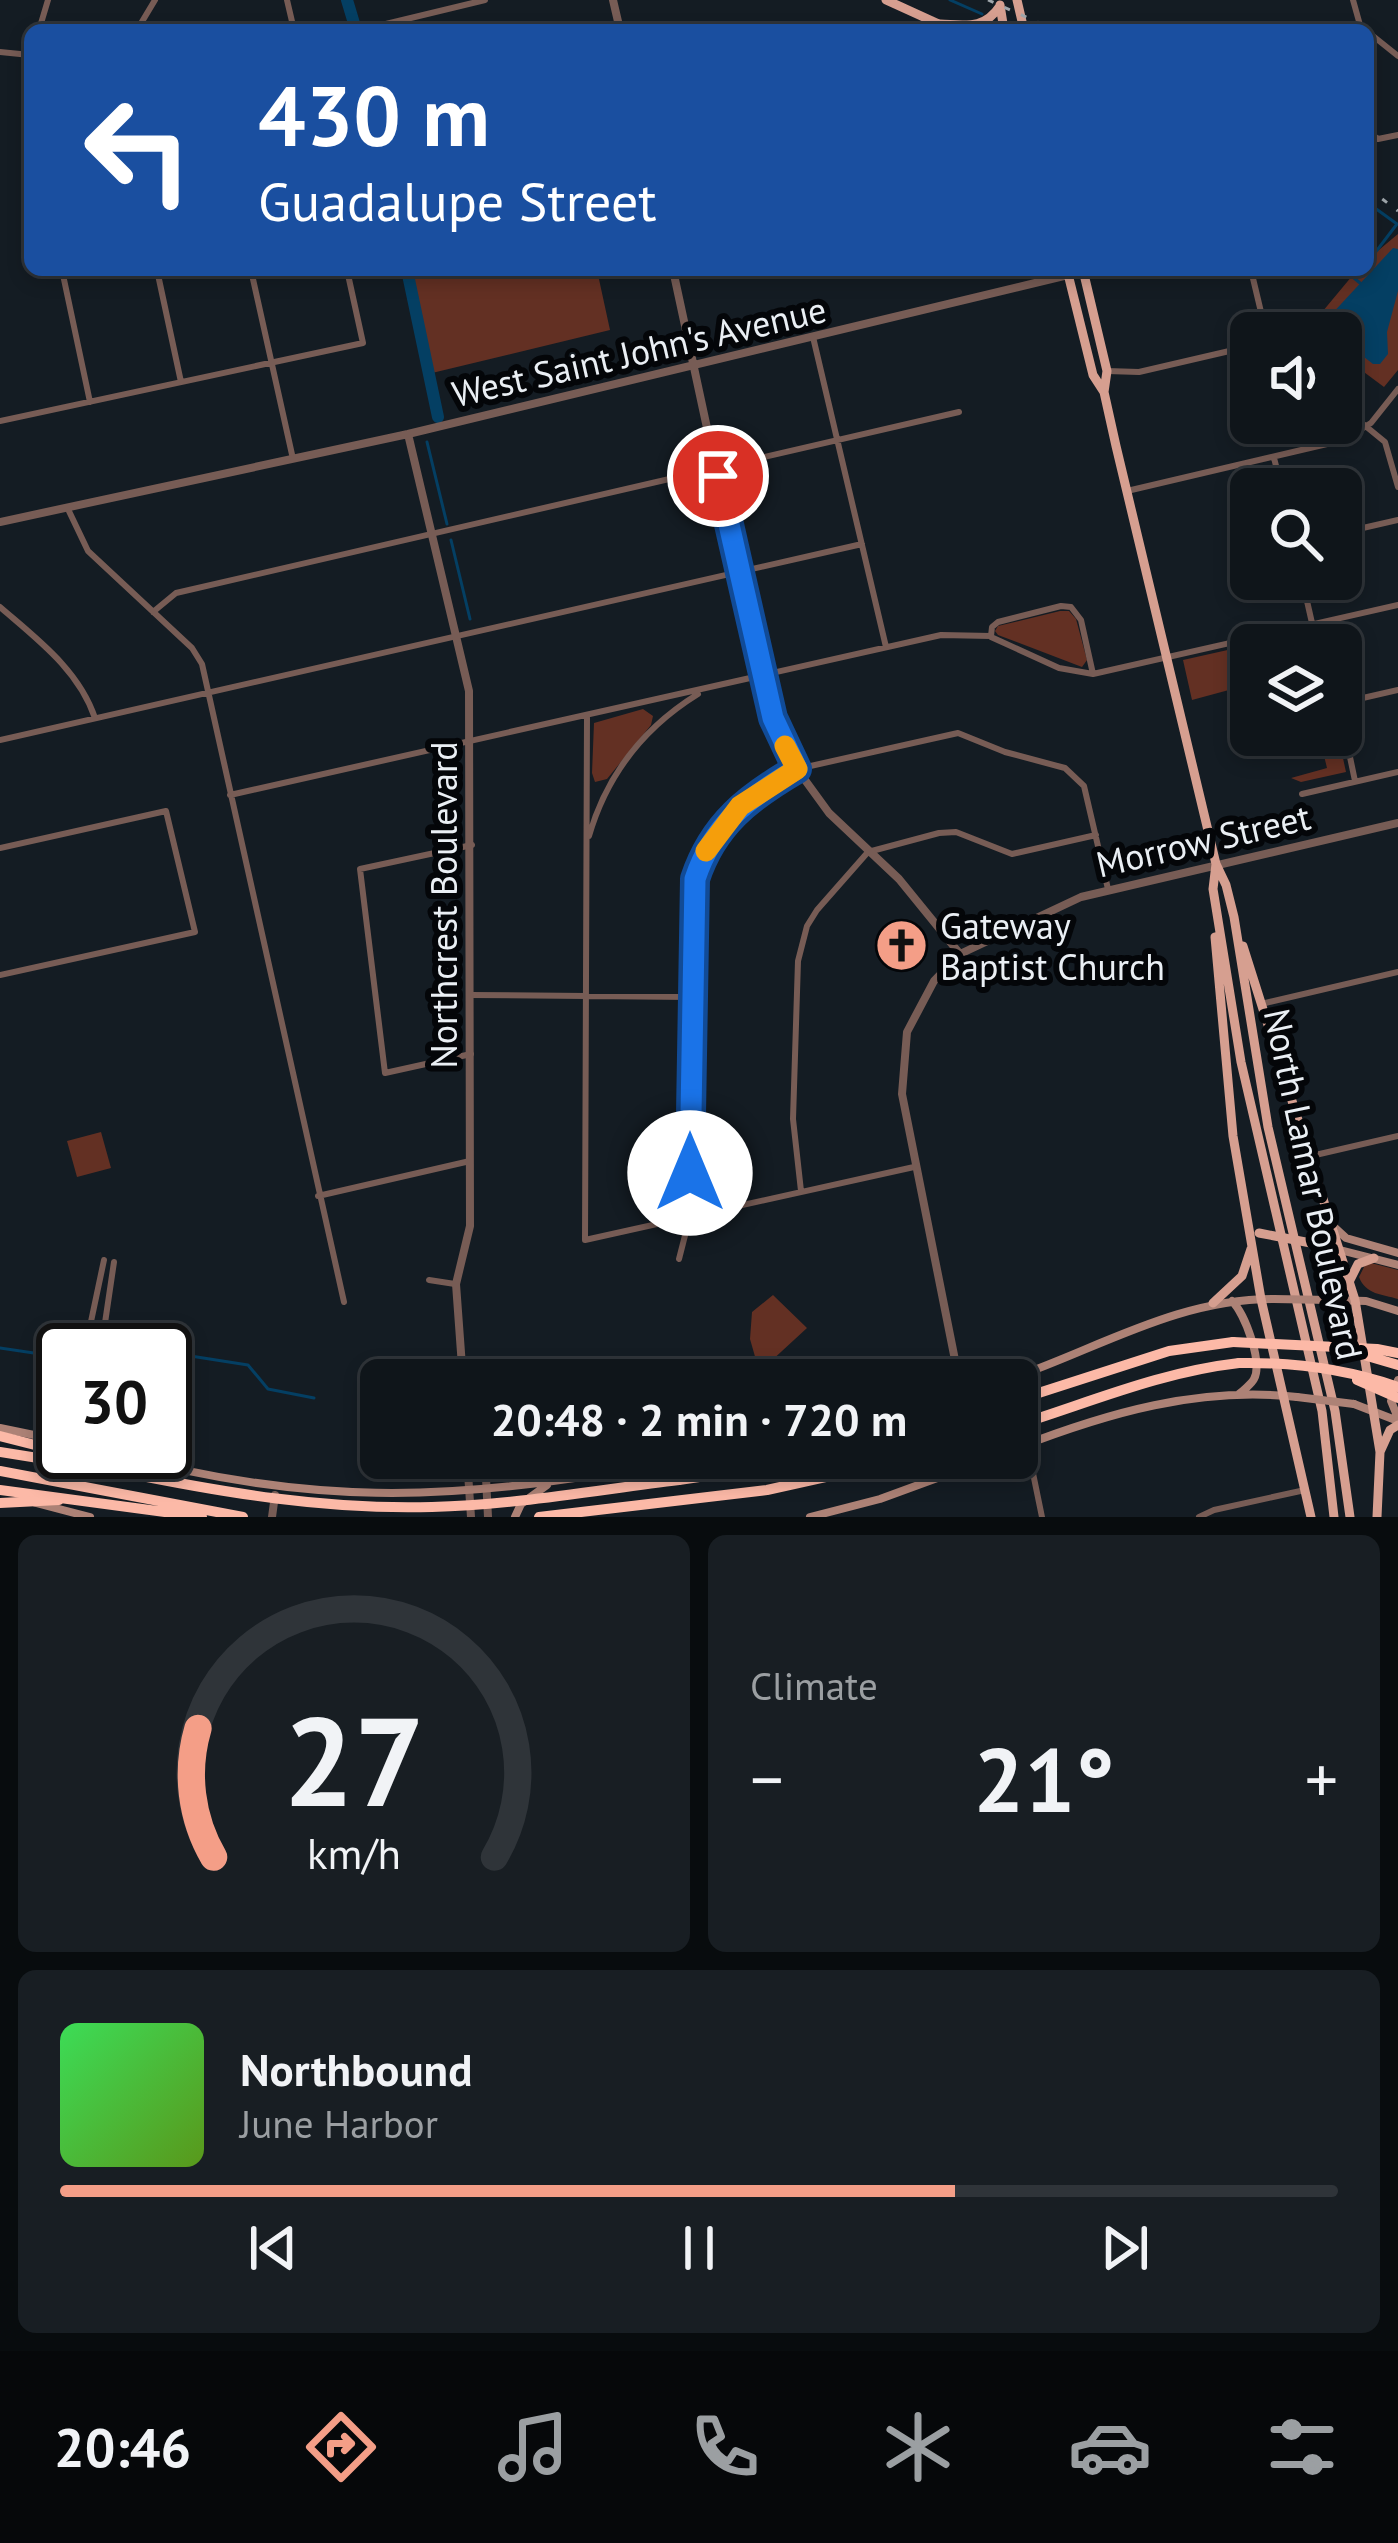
<!DOCTYPE html>
<html lang="en">
<head>
<meta charset="utf-8">
<style>
	:root { --surface:#0f151a; --page:#181e23; --text:#f1f3f6; --muted:#9b9fa2; --line:#2f3439; --accent:#f49e87 }
	body { margin:0; font-family:"PT Sans",sans-serif; background:var(--page); color:var(--text); height:100vh; display:flex; flex-direction:column; font-size:45px; white-space:nowrap }
	* { box-sizing:border-box; margin:0 }
	p { font-size:39px; color:var(--muted) }
	.icon { flex:none; width:66px; height:66px; fill:none; stroke:currentColor; stroke-width:2; stroke-linecap:round; stroke-linejoin:round }
	.map { position:relative; height:1517px; overflow:hidden }
	.panel { display:flex; flex-direction:column; gap:18px; padding:18px; background:#080c0e; flex:1 }
	.panel>* { flex:none }
	.banner { position:absolute; left:24px; top:24px; width:1350px; height:252px; border-radius:18px; box-shadow:0 6px 18px #0003,0 0 0 3px var(--line); background:#1a4fa0; color:#fff; overflow:hidden }
	.buttons { position:absolute; left:1230px; top:312px; display:grid; gap:24px }
	.buttons a { display:grid; place-items:center; width:132px; height:132px; border-radius:18px; background:var(--surface); box-shadow:0 6px 18px #0003,0 0 0 3px var(--line); font-size:60px }
	.speed { position:absolute; left:36px; top:1323px; display:flex; gap:24px; font-size:60px; font-weight:700; text-align:center }
	.speed>* { display:grid; place-content:center; width:156px; height:156px; border-radius:50%; background:var(--surface); box-shadow:0 6px 18px #0003,0 0 0 3px var(--line); line-height:1 }
	.speed .limit { border:6px solid #111; border-radius:18px; background:#fff; color:#111 }
	.pin { position:absolute; display:grid; place-items:center; width:102px; height:102px; color:#fff; margin:-51px; border:6px solid #fff; border-radius:50%; box-shadow:0 3px 12px #0007 }
	.me { position:absolute; width:132px; margin:-66px; rotate:0deg; stroke-linejoin:round; filter:drop-shadow(0 0 9px #0008) }
	.turn { display:flex; align-items:center; gap:42px; height:252px; padding:0 36px; font-size:54px }
	.turn .icon { width:156px; height:156px; stroke-width:2.5 }
	.turn b { display:block; font-size:84px; line-height:102px }
	.big { font-size:90px; font-weight:700; line-height:1.1 }
	.panel .widget { flex:1; display:flex; flex-direction:column; justify-content:center; gap:18px; min-width:0; padding:0 42px; border-radius:18px; background:var(--page) }
	.panel .dial { align-items:center; gap:0 }
	.dial svg { height:312px; overflow:visible; fill:none; stroke:var(--line); stroke-width:7; stroke-linecap:round; text-anchor:middle }
	.dial text { fill:var(--text); stroke:none }
	.song { display:flex; align-items:center; gap:36px }
	.cover { width:144px; height:144px; border-radius:18px; background:linear-gradient(135deg,hsl(130 70% 55%),hsl(90 70% 35%)) }
	.played { height:12px; border-radius:6px; background:linear-gradient(90deg,var(--accent) 70%,var(--line) 70%) }
	.keys { display:flex; justify-content:space-around; direction:ltr }
	.heat { display:flex; justify-content:space-between; align-items:center; font-size:66px; direction:ltr }
	.panel .tiles { flex:1; display:grid; gap:18px; grid-template-columns:1fr 1fr }
	.widget:last-child { grid-column:span 2 }
	.trip { position:absolute; left:360px; top:1359px; width:678px; height:120px; border-radius:18px; background:var(--surface); box-shadow:0 6px 18px #0003,0 0 0 3px var(--line); font-weight:700; line-height:120px; text-align:center }
	.tab-bar { display:flex; height:192px; justify-content:space-around; align-items:center; background:#06080a; color:var(--muted) }
	.tab-bar .icon { width:84px; height:84px }
	.tab-bar .current { color:var(--accent) }
	.tab-bar b { font-size:54px; color:var(--text) }
	.map>svg:first-child { display:block }
</style>
</head>
<body>
<div class="map">
<svg width="1398" height="1517" viewBox="0 0 1398 1517">
	<rect width="100%" height="100%" fill="#141c23"/>
	<path fill="#633023" d="M1398,234V258L1338,333H1313L1308,329L1357,270H1368V259Z
		M1398,259V370L1384,387L1341,355V339L1347,343Z
		M408,270H597L610,330L432,373Z
		M1060,611H1069L1076,619L1087,660L1082,667L998,635L995,631L998,626Z
		M1241,647L1246,649L1251,684L1192,700L1183,660Z
		M643,709L653,716L651,725L607,779L595,782L592,773L594,723Z
		M1319,735H1338L1346,772L1301,782L1291,778L1327,768Z
		M101,1132L111,1168L77,1177L67,1141Z
		M1371,1263L1398,1270V1299C1382,1294 1366,1295 1359,1277L1365,1265Z
		M773,1295L807,1328L769,1363L758,1367L750,1339L752,1312Z"/>
	<path fill="#043f63" d="M1393,248L1398,249V291L1387,332L1388,354L1380,364H1373L1341,339V333H1335L1329,317Z"/>
	<g fill="none" stroke-linecap="round" stroke-linejoin="round">
		<path stroke="#043f63" stroke-width="3" d="M950,0L982,14
			M1368,203L1397,224L1368,262
			M1360,283L1354,278L1361,270
			M427,442L447,524
			M451,540L470,619
			M110,1343L153,1350
			M0,1348L54,1356L74,1337L80,1338
			M165,1352L248,1365L268,1389L314,1398"/>
		<path stroke="#043f63" stroke-width="12" d="M347,0L356,30
			M407,270L438,417"/>
		<path stroke="#775c55" stroke-width="6" d="M287,0L294,30
			M1353,0L1360,25L1366,30
			M39,30L48,0
			M137,30L155,0
			M361,30L485,0
			M1368,32L1398,56
			M0,52L30,55
			M1368,132L1378,139L1398,135
			M62,270L90,402
			M157,270L181,382
			M251,270L293,459
			M1251,270L1266,333
			M813,337L886,647
			M1107,371L1139,372L1251,346
			M1341,406L1385,442L1398,487
			M0,421L363,343L347,270
			M1274,458L1282,489
			M1127,491L1344,440L1371,423L1398,389
			M67,507L88,551L192,648L202,664L344,1302
			M1341,533L1398,520
			M1302,579L1317,645
			M0,607C37,639 79,670 95,718
			M153,612L176,593L959,412
			M991,637L1059,668L1093,674L1398,605
			M1341,703L1398,690
			M1341,714L1355,781
			M587,717L585,1240L914,1167
			M0,740L862,544
			M1302,794L1398,772
			M230,795L941,635L991,636L992,627L998,622L1061,606L1071,607L1081,620L1093,674
			M589,836C607,774 643,728 698,694
			M0,848L166,811L195,932L0,975
			M470,995L691,997
			M1261,1004L1398,972
			M471,1054L385,1073L360,869L472,845
			M1311,1156L1398,1136
			M801,1191L793,1119L798,961L807,926L817,910L868,852L939,833L956,832L1012,854L1096,835
			M318,1196L470,1161
			M679,1259L690,1216L692,894L710,842L740,806L797,769L958,733L1005,752L1065,768L1084,786L1108,889
			M429,1280L455,1284
			M85,1350L104,1260
			M101,1350L114,1262
			M1027,1444L1042,1517
			M1199,1517L1214,1510L1305,1490"/>
		<path stroke="#775c55" stroke-width="8" d="M613,0L620,30
			M673,270L738,572L779,734L797,769L829,813L899,879L960,954
			M408,434L469,691L470,1226L456,1284L463,1380
			M0,522L408,434L1068,275
			M959,1380L902,1094L907,1032L934,981L960,954L1081,897L1398,823
			M467,1458L471,1517
			M485,1458L488,1517
			M272,1517L275,1495"/>
		<path stroke="#ad8276" stroke-width="8" d="M1334,1227L1346,1238L1398,1253
			M1340,1250L1398,1265
			M1330,1300L1366,1301L1398,1311
			M1232,1301C1245,1314 1263,1362 1254,1379C1252,1383 1243,1391 1239,1394
			M1007,1380C1098,1349 1176,1299 1274,1299
			M1354,1404L1398,1421
			M1398,1418L1391,1401L1398,1380
			M0,1428L63,1441
			M1017,1448C1107,1413 1200,1386 1297,1397
			M109,1452C302,1505 450,1503 645,1466
			M36,1503L90,1517
			M515,1517L521,1504L547,1485
			M810,1517L880,1499L992,1458"/>
		<path stroke="#d69f90" stroke-width="9" d="M886,0L941,25
			M1017,0L1024,30
			M1000,5L1004,30
			M940,24C966,25 984,30 1000,6
			M1067,270L1093,375L1104,392
			M1083,270L1107,371L1104,392L1116,446L1216,864L1226,885L1234,917L1268,1127L1335,1411L1350,1517
			M1216,864L1213,889L1241,1062L1322,1411L1334,1517
			M1215,937L1233,1136L1261,1299L1311,1517
			M1243,946L1355,1300L1380,1452L1377,1517
			M1350,1280L1358,1264L1374,1258
			M1213,1303L1242,1276L1251,1249
			M1380,1452L1390,1430L1398,1425"/>
		<path stroke="#fcb9a7" stroke-width="10" d="M1017,1400L1169,1351L1233,1342
			M1017,1425C1091,1402 1160,1372 1239,1363
			M0,1436L98,1461L122,1472
			M0,1452L107,1469
			M644,1466L719,1458
			M0,1471L243,1517
			M679,1480L829,1458
			M0,1490L202,1517
			M539,1517L767,1490L911,1458"/>
		<path stroke="#9fa6ab" stroke-width="3" stroke-dasharray="6 12" stroke-linecap="butt" d="M988,0L1055,30
			M1368,188L1398,211"/>
		<path stroke="#ad8276" stroke-width="8" d="M1274,1299L1330,1300
			M1297,1397L1354,1404"/>
		<path stroke="#d69f90" stroke-width="9" d="M1259,1233L1321,1245"/>
		<path stroke="#fcb9a7" stroke-width="10" d="M1233,1342L1377,1349L1398,1353
			M1357,1353L1398,1365
			M1239,1363C1294,1362 1346,1369 1398,1387
			M1357,1380L1398,1398
			M122,1472C225,1493 327,1510 432,1507C514,1505 597,1490 679,1480
			M0,1503L59,1500"/>
	</g>
	<g fill="none" stroke-linecap="round" stroke-linejoin="round">
		<defs>
			<path id="route" d="M690,1173L695,879C713,824 749,797 797,769L773,718L718,476"/>
		</defs>
		<use href="#route" stroke="#114b97" stroke-width="30"/>
		<use href="#route" stroke="#1a73e8" stroke-width="21"/>
		<path stroke="#f59e0b" stroke-width="21" d="M706,851L740,806L797,769L785,746"/>
	</g>
	<defs>
		<symbol id="church-disc" viewBox="-11 -11 22 22"><circle r="9.5" fill="#f49e87" stroke="#040609"/><path d="M-1.2-6h2.4v3.5h3.3v2.4h-3.3V6h-2.4V-.1h-3.3v-2.4h3.3Z" fill="#111"/></symbol>
	</defs>
	<g fill-rule="evenodd">
		<use href="#church-disc" x="872" y="916" width="59" height="59"/>
	</g>
	<g text-anchor="middle" dominant-baseline="central" stroke-width="12" stroke-linejoin="round" paint-order="stroke">
		<g font-size="36" fill="#eaeff4" stroke="#040609">
			<text transform="translate(639 351) rotate(-13)">West Saint John's Avenue</text>
			<text transform="translate(1203 840) rotate(-13)">Morrow Street</text>
			<text transform="translate(443 905) rotate(-90)">Northcrest Boulevard</text>
			<text transform="translate(1314 1184) rotate(78)">North Lamar Boulevard</text>
		</g>
		<g font-size="36" fill="#eaeff4" stroke="#040609" text-anchor="start">
			<text x="940" y="925">Gateway<tspan x="940" dy="41">Baptist Church</tspan></text>
		</g>
	</g>
</svg>
<div class="buttons">
<a><svg class="icon" aria-label="sound" viewBox="0 0 24 24"><path d="M4 9h4l5-4v14l-5-4H4zM17 9q2 3 0 6"/></svg></a>
<a><svg class="icon" aria-label="search" viewBox="0 0 24 24"><circle cx="10" cy="10" r="6"/><path d="M15 15l6 6"/></svg></a>
<a><svg class="icon" aria-label="layers" viewBox="0 0 24 24"><path d="M12 4l9 5-9 5-9-5zM3 14l9 5 9-5"/></svg></a>
</div>
<div class="speed"><div class="limit">30</div></div>
<div class="pin" style="left:718px;top:476px;background:#d93025"><svg class="icon" aria-label="arrive" viewBox="0 0 24 24"><path d="M6 21V4h12l-3 4 3 4H6"/></svg></div>
<svg class="me" style="left:690px;top:1173px" viewBox="-20 -20 40 40"><circle r="19" fill="#fff"/><path d="M0-13L10 11 0 6-10 11z" fill="#1a73e8"/></svg>
<div class="trip">20:48 · 2 min · 720 m</div>
<div class="banner">
<div class="turn"><svg class="icon" aria-label="left" viewBox="0 0 24 24"><path d="M17 20v-9H6M10 6l-5 5 5 5"/></svg><div><b>430 m</b>Guadalupe Street</div></div>
</div>
</div>
<section class="panel">
<div class="tiles">
<div class="widget dial"><svg viewBox="0 0 100 80">
<path d="M14 69A42 42 0 1 1 86 69"/>
<path d="M14 69A42 42 0 0 1 10 36" stroke="#f49e87"/>
<text x="50" y="56" font-size="32" font-weight="700">27</text>
<text x="50" y="72" font-size="11">km/h</text>
</svg></div>
<div class="widget"><p>Climate</p>
<div class="heat"><a>−</a><b class="big">21°</b><a>+</a></div>
</div>
<div class="widget">
<div class="song"><i class="cover"></i><div><b>Northbound</b><p>June Harbor</p></div></div>
<div class="played"></div>
<div class="keys"><svg class="icon" aria-label="previous" viewBox="0 0 24 24"><path d="M18 5L8 12l10 7zM5 5v14"/></svg><svg class="icon" aria-label="pause" viewBox="0 0 24 24"><path d="M8 5v14M16 5v14"/></svg><svg class="icon" aria-label="next" viewBox="0 0 24 24"><path d="M6 5l10 7-10 7zM19 5v14"/></svg></div>
</div>
</div>
</section>
<nav class="tab-bar">
<b>20:46</b>
<svg class="icon current" aria-label="directions" viewBox="0 0 24 24"><path d="M12 3l9 9-9 9-9-9zM9 14v-3h6M13 9l2 2-2 2"/></svg>
<svg class="icon" aria-label="music" viewBox="0 0 24 24"><path d="M9 18V5l10-2v13"/><circle cx="6" cy="18" r="3"/><circle cx="16" cy="16" r="3"/></svg>
<svg class="icon" aria-label="phone" viewBox="0 0 24 24"><path d="M5 4h4l2 5-3 2q2 4 5 5l2-3 5 2v4C11 20 4 13 5 4z"/></svg>
<svg class="icon" aria-label="climate" viewBox="0 0 24 24"><path d="M12 3v18M4 7l16 10M4 17L20 7"/></svg>
<svg class="icon" aria-label="car" viewBox="0 0 24 24"><path d="M5 17H2v-5l4-1 3-4h7l3 4 3 1v5h-3M9 17h6M6 11h13"/><circle cx="7" cy="17" r="2"/><circle cx="17" cy="17" r="2"/></svg>
<svg class="icon" aria-label="filters" viewBox="0 0 24 24"><path d="M4 7h16M4 17h16"/><circle cx="9" cy="7" r="2"/><circle cx="15" cy="17" r="2"/></svg>
</nav>
</body>
</html>
